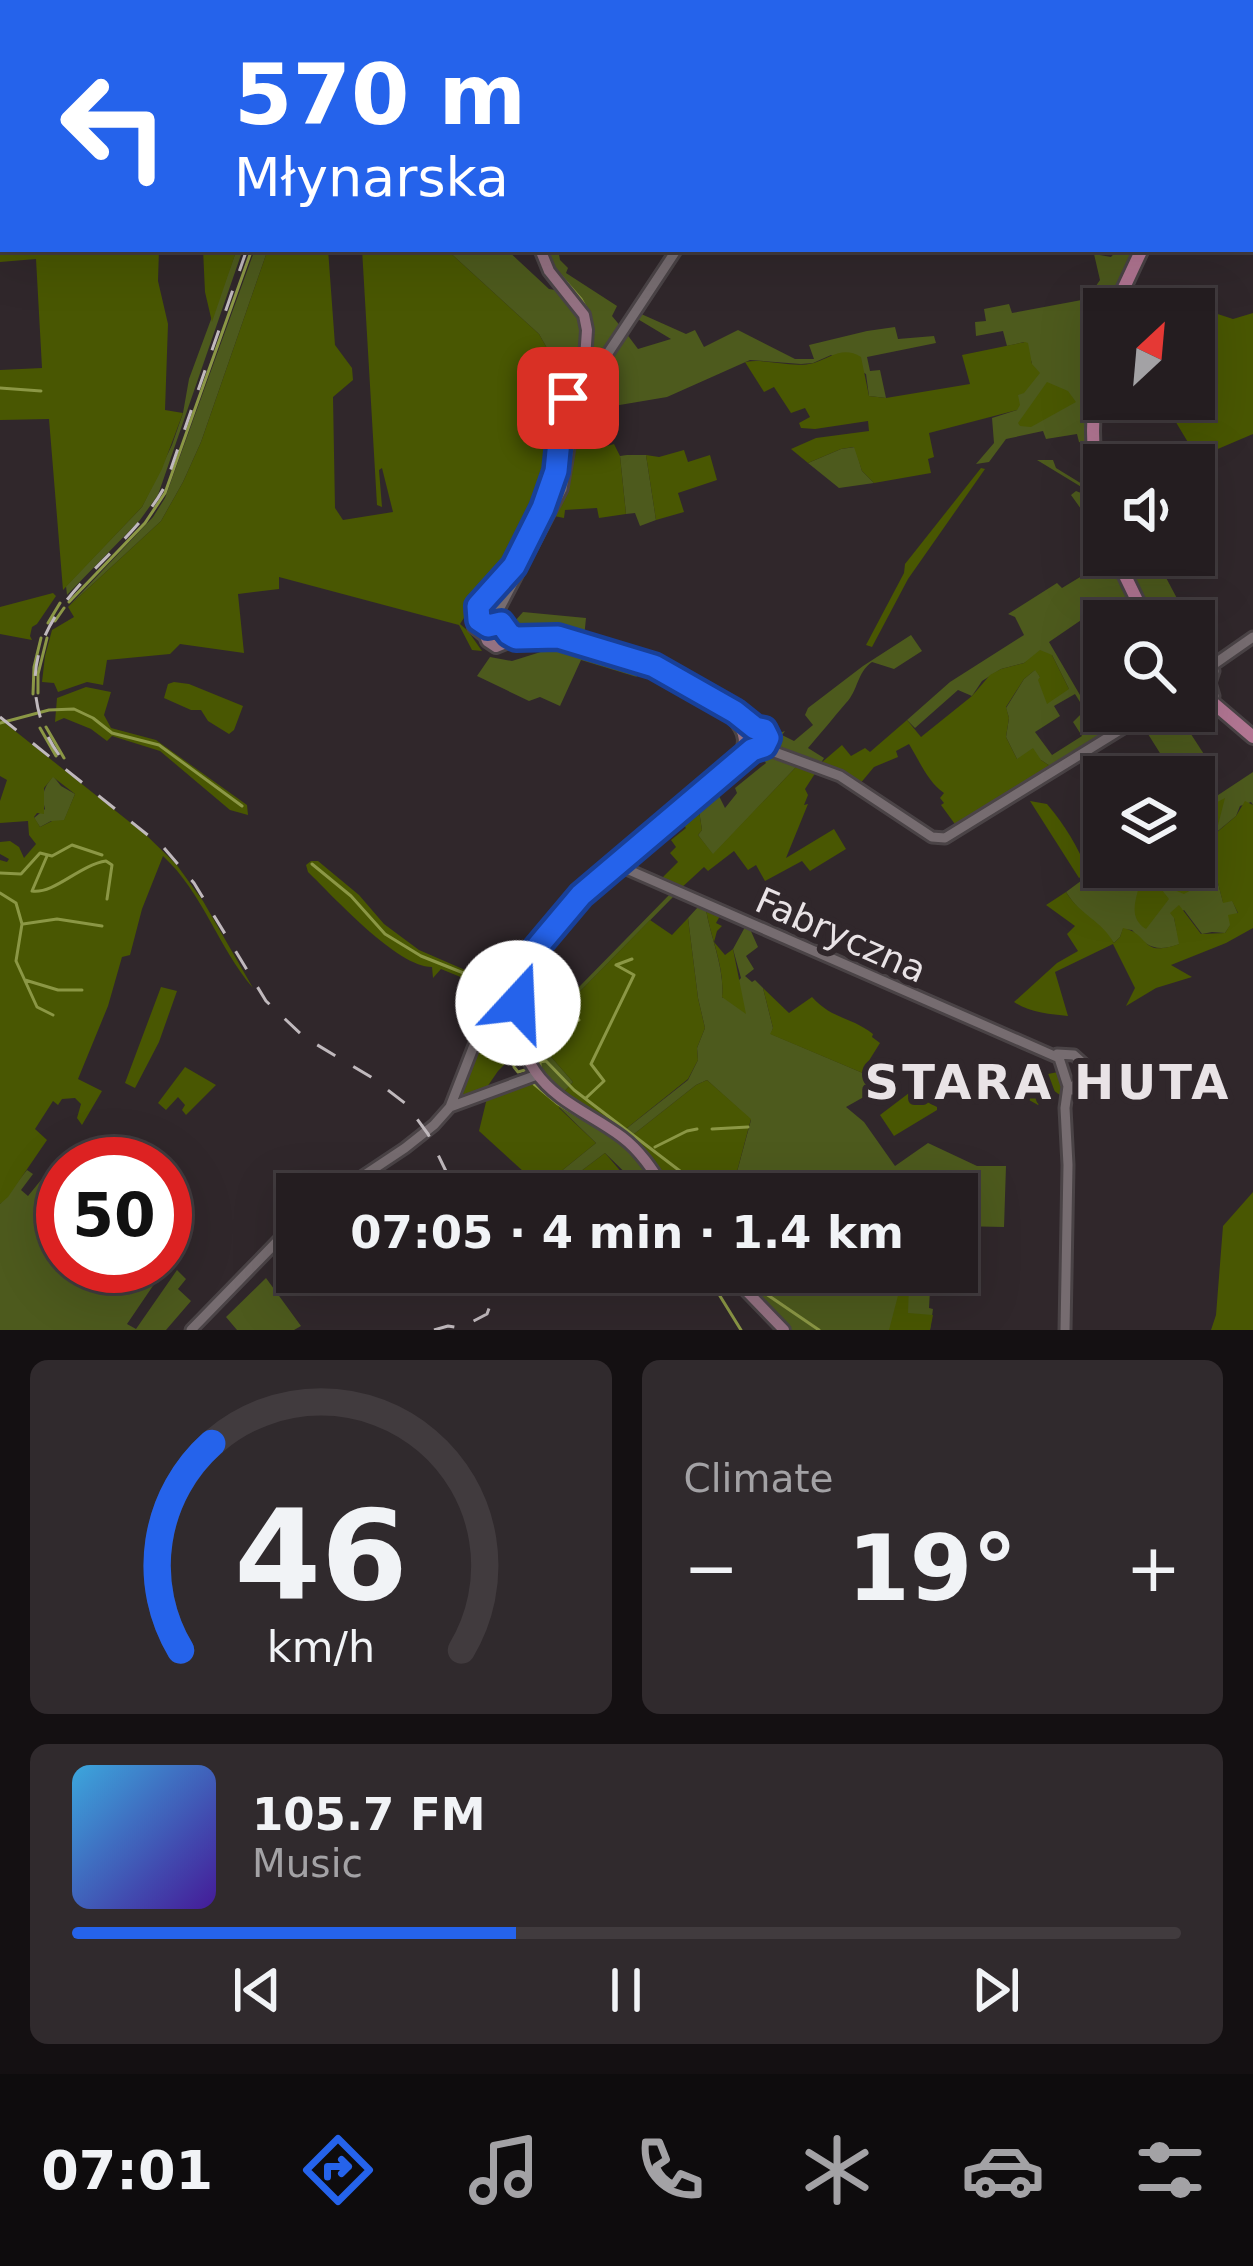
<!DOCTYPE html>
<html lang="en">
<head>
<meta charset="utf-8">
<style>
	:root { --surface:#241d20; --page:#302a2d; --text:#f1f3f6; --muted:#a3a2a5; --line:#413b3e; --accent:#2563eb }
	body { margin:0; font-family:"DejaVu Sans",sans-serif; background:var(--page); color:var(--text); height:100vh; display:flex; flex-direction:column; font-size:45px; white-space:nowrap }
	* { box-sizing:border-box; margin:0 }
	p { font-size:39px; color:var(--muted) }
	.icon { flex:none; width:66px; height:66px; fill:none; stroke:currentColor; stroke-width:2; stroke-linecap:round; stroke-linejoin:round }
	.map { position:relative; height:1330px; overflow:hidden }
	.panel { display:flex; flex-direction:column; gap:30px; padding:30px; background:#141012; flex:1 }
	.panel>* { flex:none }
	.guide { position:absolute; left:0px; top:0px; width:1254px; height:252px; box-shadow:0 12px 48px #0002,0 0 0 3px var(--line); background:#2563eb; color:#fff; overflow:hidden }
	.needle { width:78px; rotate:26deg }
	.fabs { position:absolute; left:1083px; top:288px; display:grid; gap:24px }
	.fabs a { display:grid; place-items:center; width:132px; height:132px; border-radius:0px; background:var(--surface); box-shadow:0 12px 48px #0002,0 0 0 3px var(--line); font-size:60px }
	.speed { position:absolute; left:36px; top:1137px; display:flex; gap:24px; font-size:60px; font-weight:700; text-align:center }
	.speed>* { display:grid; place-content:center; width:156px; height:156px; border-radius:50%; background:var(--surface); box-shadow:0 12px 48px #0002,0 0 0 3px var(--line); line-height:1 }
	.speed .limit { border:18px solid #d22; background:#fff; color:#111 }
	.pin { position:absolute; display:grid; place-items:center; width:102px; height:102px; color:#fff; margin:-51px; border-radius:24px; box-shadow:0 6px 18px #0006 }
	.me { position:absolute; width:132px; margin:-66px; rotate:20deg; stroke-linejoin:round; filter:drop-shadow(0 0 9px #0008) }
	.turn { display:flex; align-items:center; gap:42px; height:252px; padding:0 36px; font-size:54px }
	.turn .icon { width:156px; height:156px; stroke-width:2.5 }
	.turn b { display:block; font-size:84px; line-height:102px }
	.big { font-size:90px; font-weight:700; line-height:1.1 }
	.panel .widget { flex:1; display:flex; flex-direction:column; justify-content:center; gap:18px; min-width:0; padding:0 42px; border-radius:18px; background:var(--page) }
	.panel .dial { align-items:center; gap:0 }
	.dial svg { height:312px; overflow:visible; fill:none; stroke:var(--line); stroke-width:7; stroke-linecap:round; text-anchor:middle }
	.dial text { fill:var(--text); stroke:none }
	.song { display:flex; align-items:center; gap:36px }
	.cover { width:144px; height:144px; border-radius:18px; background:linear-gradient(135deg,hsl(200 70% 55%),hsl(260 70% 35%)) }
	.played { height:12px; border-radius:6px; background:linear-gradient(90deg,var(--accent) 40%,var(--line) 40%) }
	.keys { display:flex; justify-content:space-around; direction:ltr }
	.heat { display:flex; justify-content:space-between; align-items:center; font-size:66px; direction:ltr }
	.panel .tiles { flex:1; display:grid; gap:30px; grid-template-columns:1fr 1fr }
	.widget:last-child { grid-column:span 2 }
	.trip { position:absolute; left:276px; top:1173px; width:702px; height:120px; border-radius:0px; background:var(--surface); box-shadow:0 12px 48px #0002,0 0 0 3px var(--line); font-weight:700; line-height:120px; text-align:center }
	.tabs { display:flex; height:192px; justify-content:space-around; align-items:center; background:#0e0c0d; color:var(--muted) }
	.tabs .icon { width:84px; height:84px }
	.tabs .current { color:var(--accent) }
	.tabs b { font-size:54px; color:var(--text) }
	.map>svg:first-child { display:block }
</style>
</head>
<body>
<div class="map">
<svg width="1253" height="1330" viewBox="0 0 1253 1330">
	<rect width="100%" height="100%" fill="#30272b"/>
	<path fill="#4d5a1d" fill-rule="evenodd" d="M237,249H243L158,495L140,520L67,595L66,586L142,507L172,445L183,413L189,379Z
		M255,249H268L201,442L183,482L161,521L68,607L153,517L165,498Z
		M446,249H506L549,289L561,291C594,337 587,345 565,395L556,364L539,334Z
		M544,249H558L560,260L568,268L566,273L617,306L612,316L622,328L588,378L561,485L493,620L485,623L480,619L479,609L588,358L586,310L573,290L556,271Z
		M1118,249H1135L1110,309H1104C1104,329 1096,347 1093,367L1097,509L1086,516L1071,495L1076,491L1086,495L1088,491L1037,460H1053L1056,468L1087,487L1083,443L1079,442L1077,434L1046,439L1043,431L1006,439L989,462L976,464L994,443L992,418L1017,410L1018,395L1032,363L1024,342L1007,346L1003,331L976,336L975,322L986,321L984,309L1009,304L1012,313L1087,299L1100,280L1094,254L1111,257Z
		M639,313L686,334L695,330L704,347L738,330L795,359H814L809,345L867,331L895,327L898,339L934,336L936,343L867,357L870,371L880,370L886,398L869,396L866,374L831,355L813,363L801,364L750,360L667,397L578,412L584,395L626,333L638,349L671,339L636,318Z
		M855,447L862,471L874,483L839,488L808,463L841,449Z
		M627,455H646L656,520L640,526L635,513L626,514L620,456Z
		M1098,515L1104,534V555H1111L1144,621L1104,622L1090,614L1049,642L1101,731L1117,722L1120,726L1053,768L1041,760L1017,759L1006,737L1009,718L1006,708L1024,679L1036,669L1040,677L1069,689L1052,655L1034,657L1024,663L1001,669L982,681L972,696L958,690L915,728L907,720L950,682L1024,635L1015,617L1008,614L1057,583L1062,588L1105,562L1085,519ZM1075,694L1085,710L1073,722L1082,736L1052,755L1035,732L1060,716L1054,706Z
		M1119,555H1154L1189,621H1151Z
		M523,612L586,618L584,638L551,630L518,634L515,621Z
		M911,635L922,651L894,669L872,662C857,672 858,691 846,703C834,717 821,733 808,748L824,758L821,763L786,753L776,746V739L774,745L772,743L774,735L785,731L782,735L794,741L813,725L805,715L808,708L863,666Z
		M547,650H561L632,670L637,677L581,660L560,706L540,697L529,701L477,676L490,657L512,661Z
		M1167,713L1177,726L1187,728L1211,765L1193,777H1175L1148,734L1151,731L1146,722L1157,714Z
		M752,752C769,751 780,761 796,767L713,855L698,835L702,830L698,804L716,790L725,808L737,793L735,788L766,763L758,752L751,759Z
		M1253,772V805L1251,802L1240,806L1236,816L1213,835L1210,803L1194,814V811Z
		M53,776L61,786L75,794L64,821H51L40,827L34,818L45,809C41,794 44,788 53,776Z
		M1141,867H1169V871L1186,873L1170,887L1202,878L1218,883L1223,902L1232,900L1238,914L1225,933L1212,932L1202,934L1184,910L1174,918L1180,944C1157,952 1147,948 1132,930L1123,929L1120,937L1114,943C1098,924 1079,913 1066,892L1097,869L1101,888L1113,889L1115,885L1122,888L1129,882L1131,871Z
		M670,894L674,896L537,1035L546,1051L573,1082L562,1094C541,1073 525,1049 522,1018L535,1032Z
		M698,907L706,910C711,939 725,969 722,998L741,978L733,949L745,927L750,929L758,947L746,956L754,969L745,976L752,982L755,980L763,988L773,1028L771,1034L884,1082L885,1085L846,1107L864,1122L895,1166L928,1143L977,1166H1006L1004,1227L957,1226V1194H731L751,1120L707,1080L696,1085L629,1138L622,1132L688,1080L698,1060L697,1048L705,1028L698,998L688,918Z
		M561,1104L620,1141L641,1161L663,1194H647L605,1153L560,1187L554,1177L596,1143L559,1107Z
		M88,1142L94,1146L81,1164H63V1188L47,1210L59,1222H63V1266H87L78,1279L93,1285L109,1266H165V1234L184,1215L194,1224L174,1245L182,1254L161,1274L127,1324L136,1329L177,1270L186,1279L178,1289L191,1301L166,1330H0V1204L27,1170L33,1174L21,1190L28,1196L63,1153L71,1159Z
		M734,1272H934V1290H930L929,1308L933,1309L930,1330H790Z
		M266,1278L301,1326L294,1330H237L226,1317Z"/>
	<path fill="#495702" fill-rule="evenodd" d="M0,86H3V249H159L158,281L168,324L165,410L183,413L162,469L142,507L63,590L49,419L0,420V370L42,368L36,259L0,262Z
		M203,249H237L212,322L205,292Z
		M268,249H328L335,345L352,368L353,380L333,397L335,508L343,520L393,512L382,468L379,470L382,507L377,505L362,249H446L539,334L556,364L565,395L548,486L511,565L471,607L460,624L468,631L482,651L472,650L459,625L279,577V589L238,594L244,653L180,644L170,654L107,660L103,685L87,682L58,692L54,683L42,682L45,656L52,630L74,617L68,607L161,521L183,482L201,442Z
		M1136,297L1184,303L1233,319L1253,313V434L1206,454L1201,452L1195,454L1162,399H1194V309H1126Z
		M1025,342L1028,343L1032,364L1040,373L1024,393L1018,395L1020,405L1017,410L929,433L934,457L928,459L931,473L874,483L862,471L854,447L841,449L808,463L791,449L816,438L869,431L868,421L815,429L801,428L799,423L810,417L805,408L791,413L774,387L764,392L745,362C768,358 791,369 814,363C832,357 843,346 861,357L869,396L886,398L970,384L962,355Z
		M1047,382L1068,391L1076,402L1031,427L1020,426L1018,423Z
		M574,435L607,446L614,444L620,456L626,514L599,518L597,508L565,510L564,518L554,516L567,487Z
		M684,450L688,462L710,455L717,480L678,493L684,512L656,520L646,455L659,457Z
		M981,468L985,469L908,579L872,647L866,645L904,573L905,564Z
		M53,593L56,596L37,624L32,627L30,636L32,640L0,634V607Z
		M1040,650L1052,655L1069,689L1047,704L1038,680L1040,677L1035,670L1024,679L1006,707L1009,718L1006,737L1017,759L1033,748L1041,760L1053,768L957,827L941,805L944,803L940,798L944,793C928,782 920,762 909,744L896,751L898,757L874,767L859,785L821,763L842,745L851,756L865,748L870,752L907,720L921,737L972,696L990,675L1001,669L1024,663Z
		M174,682L189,684L243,706L234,730L229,734L208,721L201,710H191L164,698L168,684Z
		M86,687L111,692L104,715L111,728L156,740L247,805L248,815L230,810L160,751L112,736L107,741L91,729L64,718L55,722L57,698Z
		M0,719L146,835L176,864L203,901L253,988C218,947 203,893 163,856L142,909L130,955L122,957L108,1006L78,1079L102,1091L82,1125L77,1118L81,1104L75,1098L62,1099L58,1105L53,1101L35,1129L47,1140L8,1197L0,1204V860L7,862L9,859L0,854V842L10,841L19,847L24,858L36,844L29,835L28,821L0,823V801L7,780L0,776ZM53,777L75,794L64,820L52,821L40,827L34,817L37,813L44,814V788Z
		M796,767L816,772L805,789L808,795L804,805L808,804L786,858L834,829L846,849L810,871L802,861L765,881L756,865L748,870L734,851L708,871L704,867L679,890L659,881L678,862L670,853L676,847L671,840L686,828L679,819L698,804L702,830L698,835L713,854Z
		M1225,798L1216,833L1236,816L1245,801L1253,805V928L1226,943L1171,965L1192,977L1156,988L1126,1006L1135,988L1113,944L1055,972L1068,1016C1050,1014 1030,1013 1014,1002L1057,963L1078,951L1067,934L1075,926L1046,905L1066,892C1082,917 1100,919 1114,943L1120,937L1123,928C1151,934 1139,958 1179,944L1174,918L1170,913L1179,905L1201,934L1225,933L1230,925L1228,915L1238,913L1232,901L1223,903L1218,883L1203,878L1195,888L1184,894L1169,888L1184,873L1169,871V867H1194V814Z
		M1030,801L1047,804C1065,825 1078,847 1088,872L1079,878Z
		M311,861H318L359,895L384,924L419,950L502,986L495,995L480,985L441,969L433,978L432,967C397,967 334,897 308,872L306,865Z
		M1149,880L1155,881L1169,899L1146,929C1130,919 1134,904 1139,887Z
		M706,910L720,916L716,923L722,926L717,931L714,942L725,955L733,949L746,1014L722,997C725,968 711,939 706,910Z
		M688,918L698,998L705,1028L697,1048L698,1060L688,1079L622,1132L562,1094L573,1082L546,1051H537V1035L650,920L672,935Z
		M161,987L177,991L159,1042L135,1088L125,1083Z
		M763,988L789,1013L812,997C833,1020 850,1016 873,1034L872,1037L880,1043L865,1067L889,1079L884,1082L770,1034L773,1028Z
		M505,994L511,996V1026L518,1051L498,1071L485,1090L461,1097L491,1015Z
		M185,1067L216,1085L186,1115L182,1110L185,1105L178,1097L166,1110L158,1103Z
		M1035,1067L1048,1074L1058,1072L1064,1098L1053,1090L1048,1091L1038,1105L1022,1096L1025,1080Z
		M707,1080L751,1119L731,1194H693L686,1183L671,1192L629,1138L696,1085Z
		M535,1083L561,1104L559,1108L596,1143L554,1177L550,1171L530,1183L524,1172L479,1131L487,1098Z
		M909,1093L937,1107V1110L894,1136L880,1115Z
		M605,1153L623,1174L647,1194H565L560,1187Z
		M1253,1192V1330H1211L1216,1315L1223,1226Z
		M909,1283L908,1313L933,1315L930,1330H889L901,1284Z"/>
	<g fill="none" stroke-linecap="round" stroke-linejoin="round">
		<path stroke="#8b9745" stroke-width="3" d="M328,0V3
			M1251,121L1253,119
			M0,234L3,233
			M552,266L581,299L587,310
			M0,388L41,391
			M69,602L145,523L165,493L252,249
			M55,621L64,608
			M48,623L60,603
			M38,693V674L47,638
			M33,694L34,667L41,638
			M0,723L49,710L74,709L93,718L112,733L159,745L242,806
			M46,727L64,758
			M40,728L56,756
			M47,856L32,891C55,894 79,865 106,861L112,865L107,899
			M312,864L351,896L385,934L421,956L476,978L497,992L504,1006L514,1067L518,1072L525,1070
			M0,873L21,874L40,853L52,856L72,845L102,855
			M0,893L16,903L22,924L16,961L37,1007L53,1015
			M23,924L57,919L102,926
			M25,980L58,990H82
			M542,1056L541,1044L564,1023L579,1020
			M539,1062L546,1061L574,1090L680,1171L696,1194
			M540,1063V1068L554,1085
			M534,1084L558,1104L612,1136
			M586,1098L604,1081L591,1064L634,975L616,965L632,959
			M712,1129L748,1127
			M655,1147L687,1131L697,1129
			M744,1272L756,1287L819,1330
			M720,1296L741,1330"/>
		<defs>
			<path id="tertiary" d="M1181,0L1188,3
				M762,3V0
				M1251,30L1253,31
				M492,623L562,489L574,418L581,394L677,249
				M1200,674L1253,637
				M1214,696L1210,683L1214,671
				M761,747L840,776L932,837L945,838L1151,711
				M615,864L1059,1058L1068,1086L1065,1108L1068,1165L1065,1330
				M1057,1054L1074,1055L1084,1064L1085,1069L1072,1090
				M450,1107L485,1017L497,997L534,952
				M336,1194L405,1148L434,1125L450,1107L537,1075
				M191,1330L297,1221"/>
			<path id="secondary" d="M412,0L415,3
				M509,634L526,639L558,637L654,666L735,712L755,728L764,730L768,735L764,746L752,750C743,762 729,770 718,780C647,842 458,957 535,1071C556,1102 593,1115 622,1137C642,1152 655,1174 668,1194
				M509,634L505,626L496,622L488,626L485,636L487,641L496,647L511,641L517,642
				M485,636L474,627L471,611L514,566L543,508L556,471L564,409L585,359L587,330L584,315L549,271L540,249
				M733,718C746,733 747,743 738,761
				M728,1272L784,1330"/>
			<path id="primary" d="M1251,130L1253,128
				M1114,309L1142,249
				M1104,340C1090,399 1089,460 1104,519
				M1115,555L1147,621
				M1194,673L1201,675L1204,680L1202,687L1195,690
				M1198,690L1253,737"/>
		</defs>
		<use href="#tertiary" stroke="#4a4346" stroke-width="15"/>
		<use href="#secondary" stroke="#4a4346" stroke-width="16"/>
		<use href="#primary" stroke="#4a4346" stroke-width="18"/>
		<use href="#tertiary" stroke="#766c70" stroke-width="9"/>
		<use href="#secondary" stroke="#947182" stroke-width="10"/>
		<use href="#primary" stroke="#b27693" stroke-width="12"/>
		<path stroke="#c0b9bd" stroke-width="3" stroke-dasharray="21 21" stroke-linecap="butt" d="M325,3V0
			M0,717L164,848L194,883L266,1001L304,1037L371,1077L406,1104L428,1134L457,1194
			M59,755C44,734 36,711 35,685C34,596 127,557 165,486L247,249
			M422,1192L423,1194
			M499,1272L505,1283L506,1293
			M434,1330L448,1326L460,1328L487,1314L492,1300L477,1272"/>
	</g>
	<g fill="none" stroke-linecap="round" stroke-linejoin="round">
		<defs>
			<path id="route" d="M518,1003L524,973L533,952L581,895L752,750L764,746L768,738L764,730L755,728L735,712L654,666L558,637L516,638L509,634L501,623L488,626L479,620L478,606L514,566L543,508L556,471L561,421L568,398"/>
		</defs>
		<use href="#route" stroke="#184099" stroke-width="30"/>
		<use href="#route" stroke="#2563eb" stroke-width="21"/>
	</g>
	<g text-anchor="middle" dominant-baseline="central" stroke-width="12" stroke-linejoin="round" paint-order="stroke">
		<g font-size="36" fill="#e9e3e6" stroke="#30272b">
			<text transform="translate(841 935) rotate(24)">Fabryczna</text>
		</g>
		<g font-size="48" font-weight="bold" letter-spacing="3" fill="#e9e3e6" stroke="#30272b">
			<text x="1048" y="1082">STARA HUTA</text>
		</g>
	</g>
</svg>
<div class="fabs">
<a><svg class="needle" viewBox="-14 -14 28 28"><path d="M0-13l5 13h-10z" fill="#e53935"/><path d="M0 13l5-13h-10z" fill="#a3a2a5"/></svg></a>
<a><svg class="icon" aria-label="sound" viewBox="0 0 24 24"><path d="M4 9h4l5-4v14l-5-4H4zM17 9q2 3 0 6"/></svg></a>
<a><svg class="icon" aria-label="search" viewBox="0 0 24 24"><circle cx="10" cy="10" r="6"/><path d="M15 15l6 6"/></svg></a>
<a><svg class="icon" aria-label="layers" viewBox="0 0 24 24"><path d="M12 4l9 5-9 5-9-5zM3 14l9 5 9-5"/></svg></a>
</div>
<div class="speed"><div class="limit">50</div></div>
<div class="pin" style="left:568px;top:398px;background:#d93025"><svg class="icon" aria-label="arrive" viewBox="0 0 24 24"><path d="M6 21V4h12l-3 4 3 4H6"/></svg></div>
<svg class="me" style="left:518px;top:1003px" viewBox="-20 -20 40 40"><circle r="19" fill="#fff"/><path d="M0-13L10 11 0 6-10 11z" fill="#2563eb"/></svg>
<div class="trip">07:05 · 4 min · 1.4 km</div>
<div class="guide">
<div class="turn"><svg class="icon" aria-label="left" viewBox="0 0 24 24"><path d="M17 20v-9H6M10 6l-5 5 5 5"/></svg><div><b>570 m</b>Młynarska</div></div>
</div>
</div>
<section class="panel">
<div class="tiles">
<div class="widget dial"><svg viewBox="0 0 100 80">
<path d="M14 69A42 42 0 1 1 86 69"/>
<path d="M14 69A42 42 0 0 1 22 16" stroke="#2563eb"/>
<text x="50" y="56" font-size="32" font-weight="700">46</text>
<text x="50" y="72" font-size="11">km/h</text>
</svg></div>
<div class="widget"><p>Climate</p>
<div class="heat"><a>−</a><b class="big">19°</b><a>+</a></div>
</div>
<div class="widget">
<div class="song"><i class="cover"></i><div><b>105.7 FM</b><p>Music</p></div></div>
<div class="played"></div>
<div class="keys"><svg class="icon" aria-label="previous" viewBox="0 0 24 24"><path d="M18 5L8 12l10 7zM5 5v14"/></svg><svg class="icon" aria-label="pause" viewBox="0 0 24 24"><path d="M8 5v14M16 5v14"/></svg><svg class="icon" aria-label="next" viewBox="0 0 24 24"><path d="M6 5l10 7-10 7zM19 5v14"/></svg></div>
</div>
</div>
</section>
<nav class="tabs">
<b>07:01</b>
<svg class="icon current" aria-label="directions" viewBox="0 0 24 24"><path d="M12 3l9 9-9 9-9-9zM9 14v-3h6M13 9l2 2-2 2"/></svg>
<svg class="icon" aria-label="music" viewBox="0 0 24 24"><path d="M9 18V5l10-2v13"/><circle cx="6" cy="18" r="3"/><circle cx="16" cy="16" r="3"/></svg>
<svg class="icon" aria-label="phone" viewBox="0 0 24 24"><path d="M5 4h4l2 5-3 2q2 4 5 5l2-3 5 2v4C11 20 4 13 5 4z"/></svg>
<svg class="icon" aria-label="climate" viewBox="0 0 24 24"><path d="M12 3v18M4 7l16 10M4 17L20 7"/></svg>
<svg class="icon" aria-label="car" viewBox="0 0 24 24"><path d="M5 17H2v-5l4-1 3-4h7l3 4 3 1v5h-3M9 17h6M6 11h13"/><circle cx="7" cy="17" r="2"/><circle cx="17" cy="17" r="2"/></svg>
<svg class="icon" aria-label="filters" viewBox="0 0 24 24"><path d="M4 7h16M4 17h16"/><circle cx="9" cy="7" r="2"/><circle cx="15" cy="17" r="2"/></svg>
</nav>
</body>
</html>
